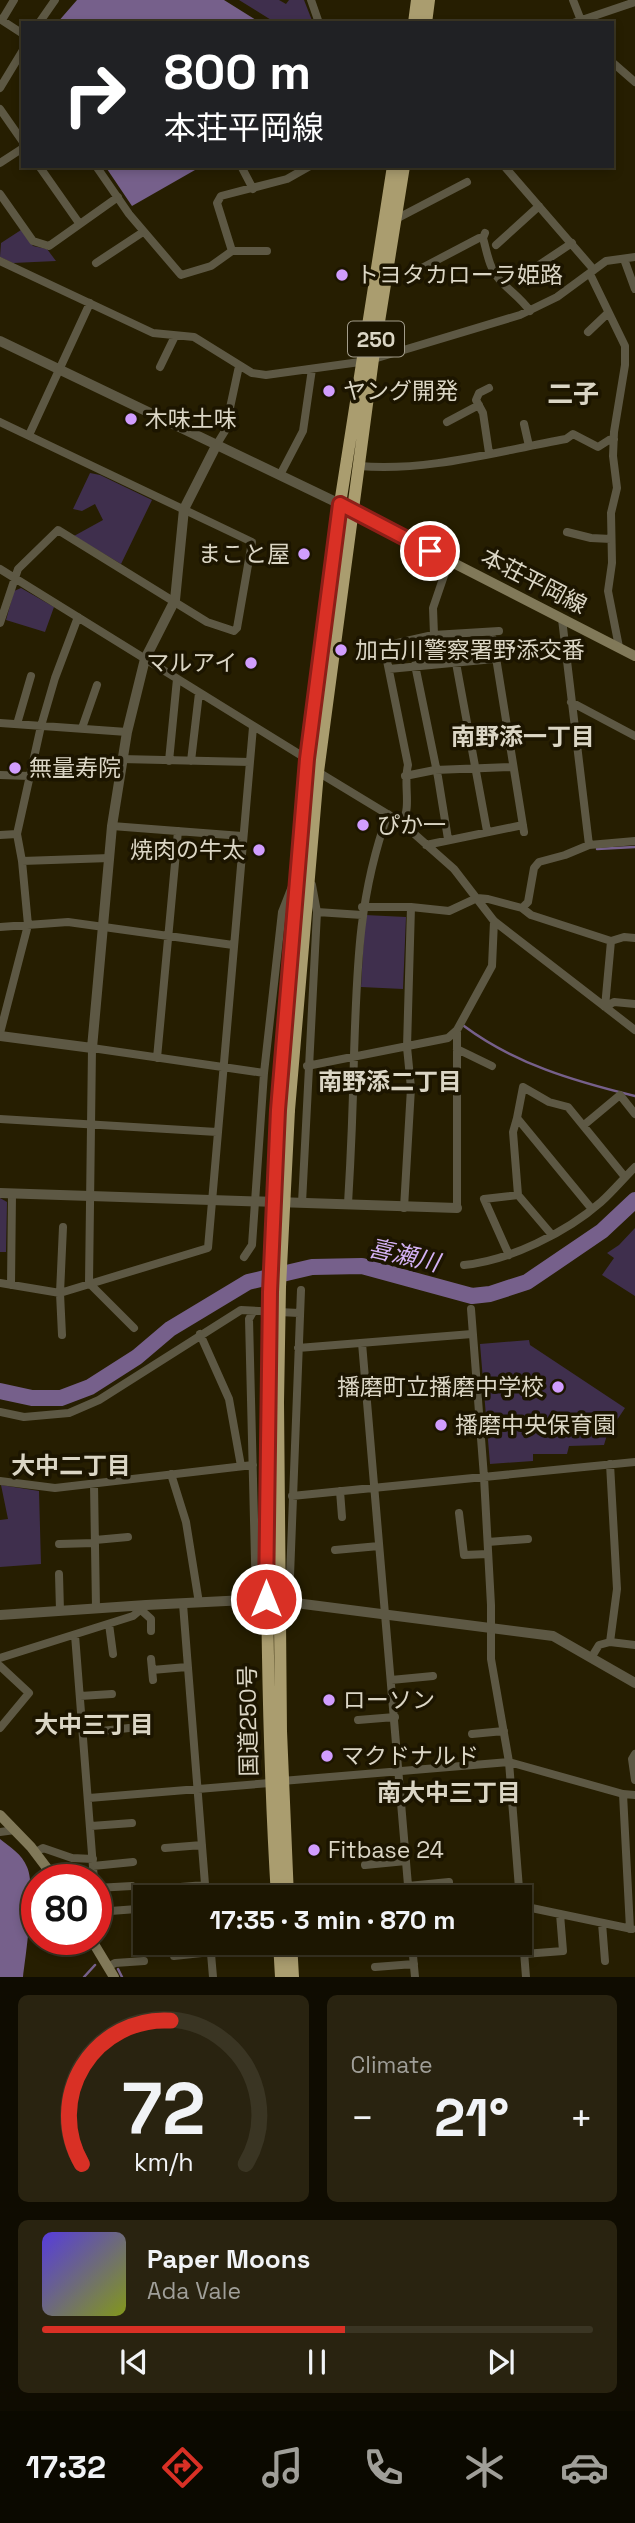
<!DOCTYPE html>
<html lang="en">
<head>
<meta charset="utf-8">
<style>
	:root { --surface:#1c1601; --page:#292310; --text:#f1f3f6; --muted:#a09f99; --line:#3a3523; --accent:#d93025 }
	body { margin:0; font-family:"Space Grotesk","Noto Sans JP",sans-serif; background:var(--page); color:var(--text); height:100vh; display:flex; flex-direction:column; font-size:26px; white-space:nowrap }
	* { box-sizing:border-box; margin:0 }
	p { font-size:23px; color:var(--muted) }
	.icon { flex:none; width:38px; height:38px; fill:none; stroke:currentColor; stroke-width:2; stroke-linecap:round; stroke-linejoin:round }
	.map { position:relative; height:1977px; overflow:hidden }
	.drawer { display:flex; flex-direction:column; gap:18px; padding:18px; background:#0f0c01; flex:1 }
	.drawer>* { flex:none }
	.banner { position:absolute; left:21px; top:21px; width:593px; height:147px; border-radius:0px; box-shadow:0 4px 10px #0003,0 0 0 2px var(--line); background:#202124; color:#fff; overflow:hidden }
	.speed { position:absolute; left:21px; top:1864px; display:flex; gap:14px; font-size:35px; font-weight:700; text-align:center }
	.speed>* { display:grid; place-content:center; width:91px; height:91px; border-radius:50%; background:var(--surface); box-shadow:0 4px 10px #0003,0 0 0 2px var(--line); line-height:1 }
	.speed .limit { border:10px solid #d22; background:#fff; color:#111 }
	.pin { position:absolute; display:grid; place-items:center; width:60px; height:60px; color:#fff; margin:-30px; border:4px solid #fff; border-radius:50%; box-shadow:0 2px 7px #0007 }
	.me { position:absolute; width:77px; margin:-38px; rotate:0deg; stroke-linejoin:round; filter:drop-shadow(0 0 5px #0008) }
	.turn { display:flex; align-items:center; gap:24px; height:147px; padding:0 28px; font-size:32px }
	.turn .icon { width:91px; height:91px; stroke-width:2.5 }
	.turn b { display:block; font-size:49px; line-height:60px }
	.big { font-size:52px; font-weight:800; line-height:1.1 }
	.drawer .tile { flex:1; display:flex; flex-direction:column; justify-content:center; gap:10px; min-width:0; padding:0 24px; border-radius:10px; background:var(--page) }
	.drawer .dial { align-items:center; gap:0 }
	.dial svg { height:182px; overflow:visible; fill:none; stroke:var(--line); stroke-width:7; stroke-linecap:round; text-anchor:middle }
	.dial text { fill:var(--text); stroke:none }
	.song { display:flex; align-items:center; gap:21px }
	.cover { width:84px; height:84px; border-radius:10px; background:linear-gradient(135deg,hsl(250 70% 55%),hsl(70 70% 35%)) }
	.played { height:7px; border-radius:4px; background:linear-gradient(90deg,var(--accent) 55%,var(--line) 55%) }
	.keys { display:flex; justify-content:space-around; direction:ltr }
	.heat { display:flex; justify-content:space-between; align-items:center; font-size:38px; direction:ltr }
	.drawer .tiles { flex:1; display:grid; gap:18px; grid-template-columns:1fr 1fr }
	.tile:last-child { grid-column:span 2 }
	.trip { position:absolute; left:133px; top:1885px; width:399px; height:70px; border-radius:0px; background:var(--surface); box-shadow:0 4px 10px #0003,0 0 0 2px var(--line); font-weight:800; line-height:70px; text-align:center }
	.tabs { display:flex; height:112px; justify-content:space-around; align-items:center; background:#0b0900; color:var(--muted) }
	.tabs .icon { width:49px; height:49px }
	.tabs .active { color:var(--accent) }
	.tabs b { font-size:32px; color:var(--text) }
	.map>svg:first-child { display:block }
</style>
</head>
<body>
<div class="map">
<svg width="635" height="1977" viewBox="0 0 635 1977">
	<rect width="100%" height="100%" fill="#261e01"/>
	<path fill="#3f2f4d" d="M239,0H279L286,4L289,0H304L313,23H276Z
		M21,230L33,246L47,249L56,261L13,263L0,257L1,243Z
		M90,473L100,475L152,500L121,564L74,536L103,520L95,504L82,511L73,509Z
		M21,588L54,607L45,632L6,620L14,591Z
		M365,915L406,917L403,989L361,987Z
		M0,1198L7,1202L6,1252H0Z
		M635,1228V1296L602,1275L614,1258L607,1253L619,1245Z
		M529,1340L530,1345L625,1408L607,1435L604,1445L569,1446L567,1454H533V1461L490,1464L480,1344Z
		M1,1485L39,1491L41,1564L0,1567V1520L8,1519Z"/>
	<path fill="#76608b" d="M77,0H224L261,23H57Z
		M105,166H202L132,206Z
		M0,1839C10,1847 22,1854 27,1867C36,1886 26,1953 23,1977H0Z"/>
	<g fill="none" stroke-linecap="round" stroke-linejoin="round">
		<path stroke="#76608b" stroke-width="2.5" d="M597,849L635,847
			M464,1026C515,1064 574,1081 635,1096
			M118,1969L122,1977
			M84,1977L95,1965"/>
		<path stroke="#76608b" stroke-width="16" d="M0,1391L32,1398H61L90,1387L137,1357L170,1329L248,1282L312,1267L362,1266L472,1296L490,1294L527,1282L602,1231L635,1200"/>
		<path stroke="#5d5844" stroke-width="8" d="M311,0L319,23
			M573,0L582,23
			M0,19L23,34
			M2,20L14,0
			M39,23L55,0
			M573,23L635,2
			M612,62L635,82
			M0,88L23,50
			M0,109L23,142
			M0,163L23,148
			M39,166L79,223
			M96,166L129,214L181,275L211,266L232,251H267
			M241,166L253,189
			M504,166L594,270
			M0,194L33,241L49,246L118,197
			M396,219L467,182
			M485,233L483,238C487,252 489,268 499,279C509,291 519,296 530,311
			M496,245L539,206
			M232,251L217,203L221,196L287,179L310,166
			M624,259L635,289
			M0,261L153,333L194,337L252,373L266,375L367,361L520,315L557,297L606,261L635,257
			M96,263L143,232
			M420,269L479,238H483
			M590,274L625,346V365L614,432L613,456L617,488L611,513L612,563L608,591L619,647
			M524,275L572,243
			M588,332L608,313
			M160,367L175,336
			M489,388L479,393L476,400L483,413L489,453
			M0,422L252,542L237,628L234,631L207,622L58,530L18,569L0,623
			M447,422L479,405
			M524,424L529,446
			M29,435L90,303
			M217,444L225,431L239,366
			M359,466C428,472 498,451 566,439L573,434L598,447L609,440L614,439
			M280,475L303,431L312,369
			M567,532L591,538L611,539
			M0,569L307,759
			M562,619L589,845
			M434,635L433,608L449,561
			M493,639L524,832
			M456,663L487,831
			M415,665L438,777L448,839
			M389,669L494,659
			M571,702L635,736
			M0,723L127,732
			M17,724L31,676
			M82,728L97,685
			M121,759L250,762
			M169,761L177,679
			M191,761L199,693
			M318,772L402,823L454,869L494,921L635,1030
			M0,775L30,776
			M405,776L435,770L513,767
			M402,823C412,807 403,784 408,765L384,646L433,635L499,631
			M112,826L242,836
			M0,835L17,834
			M426,845L523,825
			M22,861L110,858
			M362,907H411L407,1047L411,1088L404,1208
			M411,907L449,911L477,898L488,899L522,908L528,902L534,868L539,862L565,855L589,845L635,841
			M522,908L531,915L611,941L624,937L635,938
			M317,912L362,915
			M0,927L68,922L233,945
			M611,941L605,1007L614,1002L635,1004
			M0,1033L28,925L22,861L17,834L41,726L55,678L78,617
			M457,1049L492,1066
			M157,1058L178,831
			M307,1066L448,1038L457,1030L492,966L494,921
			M517,1118L513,1132L518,1195L552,1235
			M0,1119L217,1132
			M584,1125L620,1095L635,1114
			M302,1203L317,912L312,885
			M348,1204C351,1154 353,1105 354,1055C357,969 358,896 388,814
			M457,1208V1030
			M591,1208L517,1118L523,1087L549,1102L568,1107L625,1177
			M509,1255L484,1199L518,1195
			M244,1257L252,1245L264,1073L282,912L293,884
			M464,1265C509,1261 567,1232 601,1202C613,1191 624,1178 635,1167
			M0,1283L60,1293L208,1248L253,727
			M11,1285L12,1194
			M471,1309L484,1477L491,1605V1659L509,1762L526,1977
			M253,1312L249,1319L256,1600
			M134,1328L89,1283L92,1048L264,1073
			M200,1334L229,1399L241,1466
			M62,1335L60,1293L63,1227
			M362,1343L409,1897
			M298,1348L472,1334
			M0,1412L24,1417L69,1413L99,1400L241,1310L299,1313
			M610,1464L617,1589L610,1642
			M171,1474L186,1522L199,1603
			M0,1481L55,1488L253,1465
			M94,1484L96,1608
			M340,1491L342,1517
			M292,1496L635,1462
			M459,1513L464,1555L488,1554
			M95,1540L128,1537
			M488,1542L528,1539
			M59,1544L95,1543
			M335,1550L379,1546
			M59,1574L60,1611
			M289,1602L301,1290
			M183,1604L206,1897
			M140,1609L151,1619V1631
			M109,1624L113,1654
			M75,1635L94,1880
			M0,1658L133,1616L146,1605
			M591,1658L599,1645L610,1642L635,1645
			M151,1659L153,1680
			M0,1666L29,1693L0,1728
			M152,1670L187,1667
			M391,1680L433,1676
			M80,1696L112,1694
			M358,1720L395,1717
			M83,1733L129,1728
			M472,1734L504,1731
			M635,1754L632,1759L635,1780
			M282,1781L509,1762L623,1794L635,1795
			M623,1794L630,1929
			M89,1798L270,1783
			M91,1826L132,1823
			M0,1832L15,1830
			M165,1848L202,1845
			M36,1852L43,1848L72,1858L93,1859
			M365,1865L406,1861
			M93,1866L133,1862
			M408,1886L449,1882
			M96,1888L132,1886
			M168,1888L205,1885
			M522,1906L632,1929
			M97,1912L137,1909
			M602,1923L605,1961
			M96,1933V1908
			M210,1942L213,1977
			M412,1945L415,1977
			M412,1948L453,1944
			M524,1954L563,1951L560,1914
			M174,1956L211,1952
			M108,1967L115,1963L144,1961
			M375,1967L414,1964"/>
		<path stroke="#5d5844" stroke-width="10" d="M0,341L340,504
			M0,1036L92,1048L112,826L127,732L145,659L175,600L184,509L217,444
			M0,1193L457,1208
			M0,1615L146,1605L246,1600L280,1601L553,1636L635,1683"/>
		<path stroke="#817959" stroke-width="10" d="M348,509L635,656
			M0,1815L31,1847L56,1880
			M91,1939L114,1977"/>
		<path stroke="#aa9d6f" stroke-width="12" d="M414,23L417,0
			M426,23L429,0
			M278,1110L307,759L340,504L393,166
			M289,1110L318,772L373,359L404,166
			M278,1402L281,1731L288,1897
			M267,1403C266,1568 267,1732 277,1897
			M279,1942L281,1977
			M291,1942L293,1977"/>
		<path stroke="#aa9d6f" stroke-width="12" d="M278,1402L280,1287L289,1110
			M267,1403L269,1292L278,1110"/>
	</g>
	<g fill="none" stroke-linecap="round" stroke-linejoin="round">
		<defs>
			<path id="route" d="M266,1599L270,1292L278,1110L307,759L340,504L430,551"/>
		</defs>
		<use href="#route" stroke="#8d1f18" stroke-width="18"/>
		<use href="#route" stroke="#d93025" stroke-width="12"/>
	</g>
	<g fill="#d19dfe" stroke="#1c1500" stroke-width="2.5">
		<circle cx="342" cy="275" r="7"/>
		<circle cx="329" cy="391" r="7"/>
		<circle cx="131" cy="419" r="7"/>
		<circle cx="304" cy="554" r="7"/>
		<circle cx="341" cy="650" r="7"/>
		<circle cx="251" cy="663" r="7"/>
		<circle cx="15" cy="768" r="7"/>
		<circle cx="363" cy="825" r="7"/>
		<circle cx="259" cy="850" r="7"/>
		<circle cx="558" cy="1387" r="7"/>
		<circle cx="441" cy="1425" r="7"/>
		<circle cx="329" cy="1700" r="7"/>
		<circle cx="327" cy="1756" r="7"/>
		<circle cx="314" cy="1850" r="7"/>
	</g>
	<g text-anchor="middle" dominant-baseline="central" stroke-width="7" stroke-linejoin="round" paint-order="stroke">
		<rect fill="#1c1500" stroke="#a29c8a" stroke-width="2" x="348" y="321.5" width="56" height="35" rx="5"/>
		<g font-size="21" font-weight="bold" fill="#dbd6c5">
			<text x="376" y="339">250</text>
		</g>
		<g font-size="23" fill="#dbd6c5" stroke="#1c1500" text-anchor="start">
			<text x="356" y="275">トヨタカローラ姫路</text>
			<text x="343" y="391">ヤング開発</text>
			<text x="145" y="419">木味土味</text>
			<text x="290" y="554" text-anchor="end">まこと屋</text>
			<text x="355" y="650">加古川警察署野添交番</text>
			<text x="237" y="663" text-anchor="end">マルアイ</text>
			<text x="29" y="768">無量寿院</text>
			<text x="377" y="825">ぴか一</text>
			<text x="245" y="850" text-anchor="end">焼肉の牛太</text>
			<text x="544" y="1387" text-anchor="end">播磨町立播磨中学校</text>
			<text x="455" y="1425">播磨中央保育園</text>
			<text x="343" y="1700">ローソン</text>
			<text x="341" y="1756">マクドナルド</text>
			<text x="328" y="1850">Fitbase 24</text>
		</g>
		<g font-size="23" fill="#dbd6c5" stroke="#1c1500">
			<text transform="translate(534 581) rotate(27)">本荘平岡線</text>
			<text transform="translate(248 1721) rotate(-91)">国道250号</text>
		</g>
		<g font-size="24" font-weight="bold" fill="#dbd6c5" stroke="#1c1500">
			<text x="523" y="736">南野添一丁目</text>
			<text x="390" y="1081">南野添二丁目</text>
			<text x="71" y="1465">大中二丁目</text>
			<text x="94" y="1724">大中三丁目</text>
			<text x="449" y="1792">南大中三丁目</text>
		</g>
		<g font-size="24" font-style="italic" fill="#d4b2f5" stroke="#1c1500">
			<text transform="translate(404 1255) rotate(13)">喜瀬川</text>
		</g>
		<g font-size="26" font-weight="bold" fill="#dbd6c5" stroke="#1c1500">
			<text x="573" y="394">二子</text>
		</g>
	</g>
</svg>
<div class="speed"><div class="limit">80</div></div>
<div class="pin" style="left:430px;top:551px;background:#d93025"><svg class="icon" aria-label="arrive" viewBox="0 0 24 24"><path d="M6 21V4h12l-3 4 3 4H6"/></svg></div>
<svg class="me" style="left:266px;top:1599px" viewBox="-20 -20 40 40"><circle r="17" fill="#d93025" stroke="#fff" stroke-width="3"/><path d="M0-11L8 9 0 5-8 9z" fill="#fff"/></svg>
<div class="trip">17:35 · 3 min · 870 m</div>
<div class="banner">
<div class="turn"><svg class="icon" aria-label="right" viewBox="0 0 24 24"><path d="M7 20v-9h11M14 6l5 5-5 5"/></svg><div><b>800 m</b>本荘平岡線</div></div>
</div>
</div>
<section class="drawer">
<div class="tiles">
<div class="tile dial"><svg viewBox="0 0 100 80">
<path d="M14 69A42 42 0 1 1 86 69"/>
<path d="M14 69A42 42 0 0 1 53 6" stroke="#d93025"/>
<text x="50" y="56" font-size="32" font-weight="700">72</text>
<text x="50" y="72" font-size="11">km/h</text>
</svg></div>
<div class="tile"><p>Climate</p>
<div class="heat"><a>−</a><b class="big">21°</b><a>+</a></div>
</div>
<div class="tile">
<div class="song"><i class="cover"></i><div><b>Paper Moons</b><p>Ada Vale</p></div></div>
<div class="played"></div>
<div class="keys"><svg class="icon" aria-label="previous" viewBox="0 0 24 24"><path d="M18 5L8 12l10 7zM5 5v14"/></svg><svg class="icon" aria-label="pause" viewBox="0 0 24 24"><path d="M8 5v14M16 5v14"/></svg><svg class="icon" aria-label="next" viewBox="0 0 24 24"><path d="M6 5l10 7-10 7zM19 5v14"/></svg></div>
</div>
</div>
</section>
<nav class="tabs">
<b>17:32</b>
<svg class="icon active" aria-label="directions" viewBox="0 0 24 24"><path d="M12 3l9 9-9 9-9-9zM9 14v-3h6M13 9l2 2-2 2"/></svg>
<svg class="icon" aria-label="music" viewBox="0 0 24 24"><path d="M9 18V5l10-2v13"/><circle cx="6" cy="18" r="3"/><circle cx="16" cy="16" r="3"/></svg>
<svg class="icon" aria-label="phone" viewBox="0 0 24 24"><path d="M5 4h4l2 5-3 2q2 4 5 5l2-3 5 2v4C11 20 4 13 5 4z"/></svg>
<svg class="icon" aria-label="climate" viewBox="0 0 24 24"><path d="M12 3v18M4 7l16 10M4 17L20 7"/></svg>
<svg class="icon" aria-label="car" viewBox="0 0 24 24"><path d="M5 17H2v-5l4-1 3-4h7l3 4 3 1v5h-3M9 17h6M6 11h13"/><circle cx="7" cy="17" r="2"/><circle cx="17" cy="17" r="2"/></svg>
</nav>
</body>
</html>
